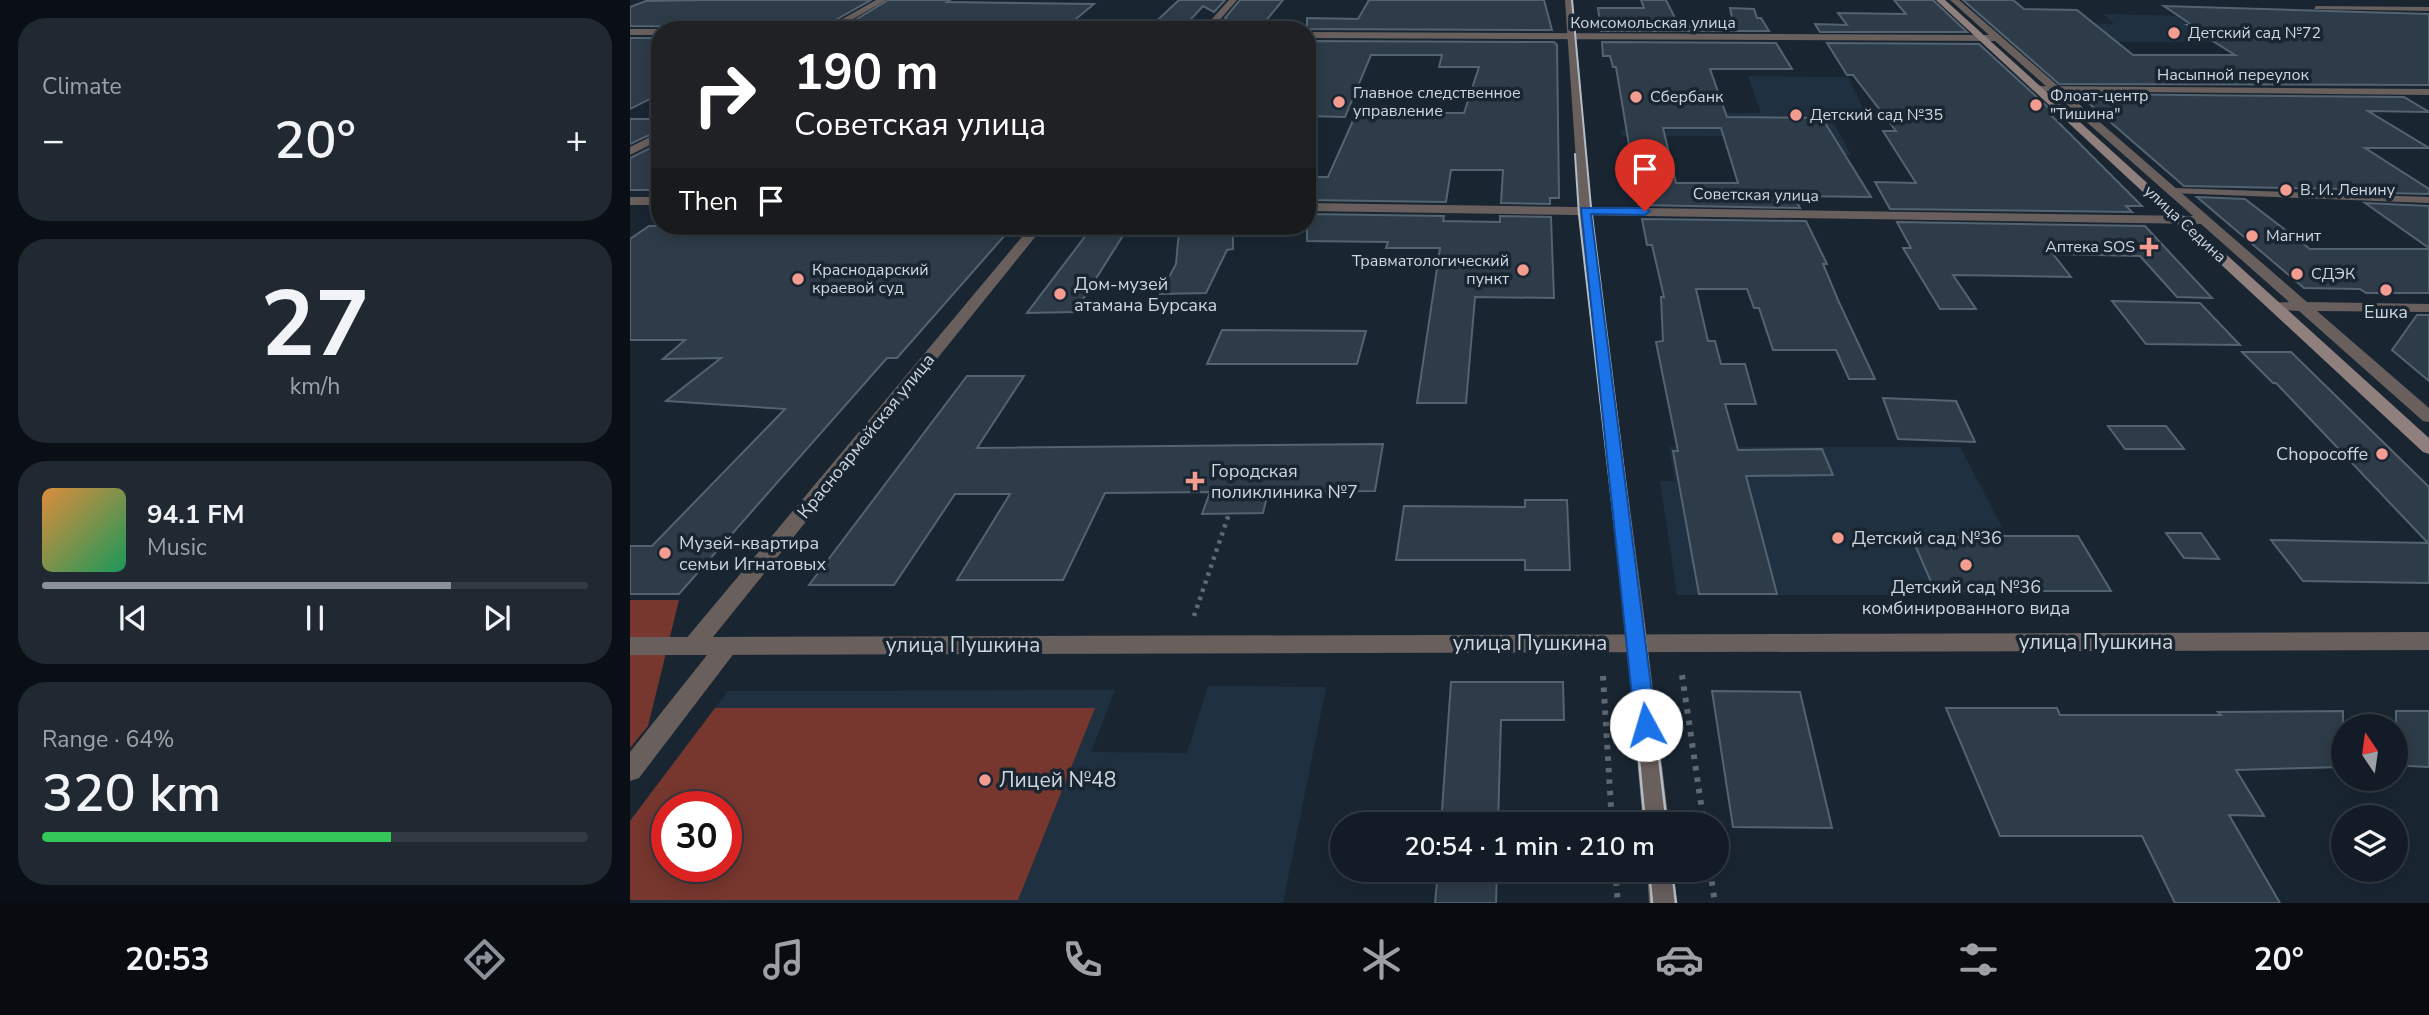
<!DOCTYPE html>
<html lang="en">
<head>
<meta charset="utf-8">
<style>
	:root { --surface:#131c26; --page:#202932; --text:#f1f3f6; --muted:#9da1a7; --line:#323a43; --accent:#8c9099 }
	body { margin:0; font-family:"Nunito Sans",sans-serif; background:var(--page); color:var(--text); height:100vh; display:flex; flex-direction:column; font-size:26px; white-space:nowrap }
	* { box-sizing:border-box; margin:0 }
	p { font-size:23px; color:var(--muted) }
	.icon { flex:none; width:38px; height:38px; fill:none; stroke:currentColor; stroke-width:2; stroke-linecap:round; stroke-linejoin:round }
	.map { position:relative; flex:1; overflow:hidden }
	.drawer { display:flex; flex-direction:column; gap:18px; padding:18px; background:#0a0f15; width:630px }
	.drawer>* { flex:none }
	.banner { position:absolute; left:21px; top:21px; width:665px; height:214px; border-radius:28px; box-shadow:0 4px 18px #0003,0 0 0 2px var(--line); background:#202124; color:#fff; overflow:hidden }
	.needle { width:46px; rotate:347deg }
	.tools { position:absolute; left:1701px; top:714px; display:grid; gap:14px }
	.tools a { display:grid; place-items:center; width:77px; height:77px; border-radius:50%; background:var(--surface); box-shadow:0 4px 18px #0003,0 0 0 2px var(--line); font-size:35px }
	.speed { position:absolute; left:21px; top:791px; display:flex; gap:14px; font-size:35px; font-weight:700; text-align:center }
	.speed>* { display:grid; place-content:center; width:91px; height:91px; border-radius:50%; background:var(--surface); box-shadow:0 4px 18px #0003,0 0 0 2px var(--line); line-height:1 }
	.speed .limit { border:10px solid #d22; background:#fff; color:#111 }
	.pin { position:absolute; display:grid; place-items:center; width:60px; height:60px; color:#fff; margin:-72px -30px; border-radius:50% 50% 50% 0; rotate:-45deg; box-shadow:0 0 7px #0007 }
	.pin .icon { rotate:45deg }
	.me { position:absolute; width:77px; margin:-38px; rotate:354deg; stroke-linejoin:round; filter:drop-shadow(0 0 5px #0008) }
	.turn { display:flex; align-items:center; gap:24px; height:147px; padding:0 28px; font-size:32px }
	.turn .icon { width:91px; height:91px; stroke-width:2.5 }
	.turn b { display:block; font-size:49px; line-height:60px }
	.then { display:flex; align-items:center; height:66px; padding:0 28px; background:#0003; gap:14px; font-size:26px }
	.big { font-size:52px; font-weight:600; line-height:1.1 }
	.drawer .card { flex:1; display:flex; flex-direction:column; justify-content:center; gap:10px; min-width:0; padding:0 24px; border-radius:28px; background:var(--page) }
	.drawer .dial { align-items:center; gap:0 }
	.dial b { font-size:91px; line-height:1 }
	.song { display:flex; align-items:center; gap:21px }
	.cover { width:84px; height:84px; border-radius:10px; background:linear-gradient(135deg,hsl(30 70% 55%),hsl(150 70% 35%)) }
	.played { height:7px; border-radius:4px; background:linear-gradient(90deg,var(--accent) 75%,var(--line) 75%) }
	.keys { display:flex; justify-content:space-around; direction:ltr }
	.heat { display:flex; justify-content:space-between; align-items:center; font-size:38px; direction:ltr }
	.charge { height:10px; border-radius:5px; background:linear-gradient(90deg,#34c759 64%,var(--line) 0) }
	.trip { position:absolute; left:700px; top:812px; width:399px; height:70px; border-radius:35px; background:var(--surface); box-shadow:0 4px 18px #0003,0 0 0 2px var(--line); font-weight:600; line-height:70px; text-align:center }
	.tabs { display:flex; height:112px; justify-content:space-around; align-items:center; background:#080b0f; color:var(--muted) }
	.tabs .icon { width:49px; height:49px }
	.tabs .current { color:var(--accent) }
	.tabs b { font-size:32px; color:var(--text) }
	main { display:flex; flex:1; min-height:0 }
	.map>svg:first-child { display:block }
</style>
</head>
<body>
<main>
<section class="drawer">
<div class="card"><p>Climate</p>
<div class="heat"><a>−</a><b class="big">20°</b><a>+</a></div>
</div>
<div class="card dial"><b>27</b><p>km/h</p></div>
<div class="card">
<div class="song"><i class="cover"></i><div><b>94.1 FM</b><p>Music</p></div></div>
<div class="played"></div>
<div class="keys"><svg class="icon" aria-label="previous" viewBox="0 0 24 24"><path d="M18 5L8 12l10 7zM5 5v14"/></svg><svg class="icon" aria-label="pause" viewBox="0 0 24 24"><path d="M8 5v14M16 5v14"/></svg><svg class="icon" aria-label="next" viewBox="0 0 24 24"><path d="M6 5l10 7-10 7zM19 5v14"/></svg></div>
</div>
<div class="card"><p>Range · 64%</p><b class="big">320 km</b><div class="charge"></div></div>
</section>
<div class="map">
<svg width="1799" height="903" viewBox="0 0 1799 903">
	<rect width="100%" height="100%" fill="#192632"/>
	<path fill="#1f3041" fill-rule="evenodd" d="M1474,14L1651,18L1605,51L1582,42H1385L1414,22L1484,24Z
		M1118,76L1218,77L1237,116L1201,118L1221,155L1120,156L1103,136H992L990,130L1103,129L1095,113H1131Z
		M1039,447H1330L1408,595H1047L1030,481H1045Z
		M578,686L696,687L653,903H0V821L98,691L485,690L461,752L557,753ZM37,807H96V866H37Z"/>
	<path fill="#77372f" fill-rule="evenodd" d="M0,600H49L18,726L0,748Z
		M85,708H465L388,900H0V821ZM37,807H96V866H37Z"/>
	<path fill="#2e3c49" stroke="#546371" stroke-width="2" fill-rule="evenodd" d="M75,0H241L193,27L0,26V7L16,1Z
		M258,0H320L317,2L464,4L435,28L214,27Z
		M549,0H595L584,12L573,6L552,29L519,28Z
		M610,0H653L629,29H614L595,18Z
		M739,0H914L922,30L677,29V18L728,19Z
		M1011,0H1036L1049,26L1104,27L1100,8L1124,9L1127,18H1131L1139,31H971L968,8H1014Z
		M1264,0H1303L1337,32H1190L1185,24L1217,25L1208,13L1276,14Z
		M1333,0H1383L1394,9L1447,10L1503,55H1605L1557,25H1562L1534,6L1799,14V85L1429,84Z
		M0,38H30V94L0,109Z
		M677,41L924,42L927,45L929,198H920V204L871,203L873,170H821L816,202L677,200V177H698L729,107L782,108L780,113H834L849,67H809L812,55H741L715,117L677,116Z
		M972,42L1146,43L1162,69H1080L1097,117L1192,118L1241,197L1164,196L1170,208L1009,205L986,67H983L980,56H973ZM1033,128H1091L1108,183H1046Z
		M1197,43L1349,44L1421,110L1419,113L1512,206H1496L1502,212L1260,209L1245,182L1286,183L1253,131H1266L1223,75H1217Z
		M1448,94L1774,97L1799,112L1738,111L1799,148H1735L1799,189V194L1718,192L1714,189L1554,186Z
		M0,119H30V130L0,144Z
		M30,143V190H0V158Z
		M1567,197L1615,199L1680,249H1799V293H1736L1730,289L1674,288Z
		M1735,203L1799,206V248Z
		M677,214L814,216L813,221L870,222V216L921,217L924,298L845,297L836,403H787L810,248H756L758,242L677,241Z
		M1012,219L1176,221L1197,264H1193L1208,300L1245,379H1219L1206,350H1143L1129,308H1124L1117,289H1066L1078,341H1085L1091,364H1115L1126,404H1095L1108,450L1192,449L1203,475L1116,476L1147,594H1069L1043,451H1048L1026,342L1033,341L1031,297H1034L1022,245H1017Z
		M1267,222L1515,226L1582,298L1547,297L1510,256L1423,254L1441,277L1323,275L1346,309H1310L1273,248H1281Z
		M19,226H383L267,358H257L49,594H0V546H22L155,409L36,401L91,358L33,359L55,340H0V239Z
		M463,226H499L445,312L397,313Z
		M603,226V249L597,250L576,293L530,294L546,264L549,231Z
		M1482,301L1570,303L1610,345L1516,344Z
		M1787,315H1799V381L1762,350Z
		M592,330L736,331L727,364H577Z
		M1612,352H1661L1799,487V583L1673,581L1641,540L1798,543L1646,383H1643Z
		M337,376H394L347,448L753,444L745,491L638,492L633,513L572,514L580,492L475,493L433,580H327L380,494H325L264,585H179Z
		M1253,398L1326,401L1345,442L1268,439Z
		M1478,426H1536L1554,449H1495Z
		M895,500H937L940,570H895V560H766L774,506L895,507Z
		M1536,533H1571L1589,559L1554,558Z
		M1374,536H1448L1481,591H1305L1282,538Z
		M821,682H933L934,720H871L868,824H811Z
		M1082,691L1170,692L1202,828L1103,827Z
		M1316,708H1427L1430,715H1591L1588,712L1713,711V767L1606,770L1634,816L1599,815L1650,903H1545L1512,836H1370Z
		M1766,711H1799V767L1778,766L1766,751Z
		M808,870H867L866,903H805Z"/>
	<g fill="none" stroke-linecap="round" stroke-linejoin="round">
		<path stroke="#5e6973" stroke-width="4.5" stroke-dasharray="3.5 5" stroke-linecap="butt" d="M564,616L599,514"/>
		<path stroke="#5e6973" stroke-width="6" stroke-dasharray="4.5 7" stroke-linecap="butt" d="M1052,675L1074,824
			M973,676L982,824
			M868,814L981,815
			M985,870L988,903
			M1080,870L1085,903"/>
		<path fill="#695f5d" fill-rule="evenodd" d="M1686,6L1799,7V11L1684,9Z
			M1544,188L1799,197V203L1541,193V189Z"/>
		<path fill="#695f5d" fill-rule="evenodd" d="M97,637L105,640L108,646L105,652L9,778L0,781V752L89,640Z"/>
		<path fill="#695f5d" fill-rule="evenodd" d="M935,0H943L962,220L1014,615L1039,824H1013L994,615L950,220Z
			M1407,86L1799,89V95L1404,91L1402,89Z
			M0,637H63L71,640L74,646L71,652L63,655H0Z
			M1017,870H1043L1047,903H1019Z"/>
		<path fill="#695f5d" fill-rule="evenodd" d="M246,0H256L204,30H193Z
			M599,0H607L581,30H572Z
			M1320,0H1329L1677,302L1799,304V312L1687,311L1799,408V422L1793,421L1669,311L1639,309L1637,306L1639,303L1659,302L1571,224L677,211V203L1563,216L1365,41L677,38V32L1359,35Z
			M0,29H30L31,30L30,35H0Z
			M30,132V140L0,155V147Z
			M0,197H30V205H0Z
			M401,226H414L83,637L1799,632V650L63,655L55,652L52,646L55,640Z"/>
		<path fill="#90807d" fill-rule="evenodd" d="M1306,0H1315L1799,438V454L1793,452Z"/>
		<path stroke="#b4bdc6" stroke-width="2" d="M942,0L961,207L1013,625
			M945,154L949,215L996,625"/>
		<path stroke="#b4bdc6" stroke-width="2.5" d="M996,623L1015,824
			M1013,623L1037,824
			M1019,870L1022,903
			M1042,870L1046,903"/>
	</g>
	<path fill="#1a73e8" stroke="#114b97" stroke-width="2" d="M951,208H1015L1020,211L1015,215L961,214L1026,725L1023,731L1016,734L1008,731L1005,725Z"/>
	<g fill="#f59c90" stroke="#192632" stroke-width="2.5">
		<circle cx="1544" cy="33" r="7"/>
		<circle cx="1006" cy="97" r="7"/>
		<circle cx="709" cy="102" r="7"/>
		<circle cx="1406" cy="105" r="7"/>
		<circle cx="1166" cy="115" r="7"/>
		<circle cx="1656" cy="190" r="7"/>
		<circle cx="1622" cy="236" r="7"/>
		<path d="M1515.5 236.5h7v7h7v7h-7v7h-7v-7h-7v-7h7z"/>
		<circle cx="893" cy="270" r="7"/>
		<circle cx="1667" cy="274" r="7"/>
		<circle cx="168" cy="279" r="7"/>
		<circle cx="1756" cy="290" r="7"/>
		<circle cx="430" cy="294" r="7"/>
		<circle cx="1752" cy="454" r="7"/>
		<path d="M561.5 470.5h7v7h7v7h-7v7h-7v-7h-7v-7h7z"/>
		<circle cx="1208" cy="538" r="7"/>
		<circle cx="35" cy="553" r="7"/>
		<circle cx="1336" cy="565" r="7"/>
		<circle cx="355" cy="780" r="7"/>
	</g>
	<g text-anchor="middle" dominant-baseline="central" stroke-width="7" stroke-linejoin="round" paint-order="stroke">
		<g font-size="16" fill="#ced6de" stroke="#192632">
			<text x="1023" y="23">Комсомольская улица</text>
			<text x="1603" y="75">Насыпной переулок</text>
			<text transform="translate(1126 195) rotate(1)">Советская улица</text>
			<text transform="translate(1555 224) rotate(43)">улица Седина</text>
		</g>
		<g font-size="16" fill="#ced6de" stroke="#192632" text-anchor="start">
			<text x="1558" y="33">Детский сад №72</text>
			<text x="723" y="93">Главное следственное<tspan x="723" dy="18">управление</tspan></text>
			<text x="1420" y="96">Флоат-центр<tspan x="1420" dy="18">"Тишина"</tspan></text>
			<text x="1020" y="97">Сбербанк</text>
			<text x="1180" y="115">Детский сад №35</text>
			<text x="1670" y="190">В. И. Ленину</text>
			<text x="1636" y="236">Магнит</text>
			<text x="1505" y="247" text-anchor="end">Аптека SOS</text>
			<text x="879" y="261" text-anchor="end">Травматологический<tspan x="879" dy="18">пункт</tspan></text>
			<text x="182" y="270">Краснодарский<tspan x="182" dy="18">краевой суд</tspan></text>
			<text x="1681" y="274">СДЭК</text>
		</g>
		<g font-size="18" fill="#ced6de" stroke="#192632" text-anchor="start">
			<text x="444" y="284">Дом-музей<tspan x="444" dy="21">атамана Бурсака</tspan></text>
			<text x="1756" y="312" text-anchor="middle">Ешка</text>
			<text x="1738" y="454" text-anchor="end">Chopocoffe</text>
			<text x="581" y="471">Городская<tspan x="581" dy="21">поликлиника №7</tspan></text>
			<text x="1222" y="538">Детский сад №36</text>
			<text x="49" y="543">Музей-квартира<tspan x="49" dy="21">семьи Игнатовых</tspan></text>
			<text x="1336" y="587" text-anchor="middle">Детский сад №36<tspan x="1336" dy="21">комбинированного вида</tspan></text>
		</g>
		<g font-size="18" fill="#ced6de" stroke="#192632">
			<text transform="translate(236 436) rotate(-51)">Красноармейская улица</text>
		</g>
		<g font-size="21" fill="#ced6de" stroke="#192632">
			<text x="1466" y="642">улица Пушкина</text>
			<text x="900" y="643">улица Пушкина</text>
			<text x="333" y="645">улица Пушкина</text>
		</g>
		<g font-size="21" fill="#ced6de" stroke="#192632" text-anchor="start">
			<text x="369" y="780">Лицей №48</text>
		</g>
	</g>
</svg>
<div class="tools">
<a><svg class="needle" viewBox="-14 -14 28 28"><path d="M0-13l5 13h-10z" fill="#e53935"/><path d="M0 13l5-13h-10z" fill="#9da1a7"/></svg></a>
<a><svg class="icon" aria-label="layers" viewBox="0 0 24 24"><path d="M12 4l9 5-9 5-9-5zM3 14l9 5 9-5"/></svg></a>
</div>
<div class="speed"><div class="limit">30</div></div>
<div class="pin" style="left:1015px;top:211px;background:#d93025"><svg class="icon" aria-label="arrive" viewBox="0 0 24 24"><path d="M6 21V4h12l-3 4 3 4H6"/></svg></div>
<svg class="me" style="left:1016px;top:725px" viewBox="-20 -20 40 40"><circle r="19" fill="#fff"/><path d="M0-13L10 11 0 6-10 11z" fill="#1a73e8"/></svg>
<div class="trip">20:54 · 1 min · 210 m</div>
<div class="banner">
<div class="turn"><svg class="icon" aria-label="right" viewBox="0 0 24 24"><path d="M7 20v-9h11M14 6l5 5-5 5"/></svg><div><b>190 m</b>Советская улица</div></div>
<div class="then">Then<svg class="icon" aria-label="arrive" viewBox="0 0 24 24"><path d="M6 21V4h12l-3 4 3 4H6"/></svg></div>
</div>
</div>
</main>
<nav class="tabs">
<b>20:53</b>
<svg class="icon current" aria-label="directions" viewBox="0 0 24 24"><path d="M12 3l9 9-9 9-9-9zM9 14v-3h6M13 9l2 2-2 2"/></svg>
<svg class="icon" aria-label="music" viewBox="0 0 24 24"><path d="M9 18V5l10-2v13"/><circle cx="6" cy="18" r="3"/><circle cx="16" cy="16" r="3"/></svg>
<svg class="icon" aria-label="phone" viewBox="0 0 24 24"><path d="M5 4h4l2 5-3 2q2 4 5 5l2-3 5 2v4C11 20 4 13 5 4z"/></svg>
<svg class="icon" aria-label="climate" viewBox="0 0 24 24"><path d="M12 3v18M4 7l16 10M4 17L20 7"/></svg>
<svg class="icon" aria-label="car" viewBox="0 0 24 24"><path d="M5 17H2v-5l4-1 3-4h7l3 4 3 1v5h-3M9 17h6M6 11h13"/><circle cx="7" cy="17" r="2"/><circle cx="17" cy="17" r="2"/></svg>
<svg class="icon" aria-label="filters" viewBox="0 0 24 24"><path d="M4 7h16M4 17h16"/><circle cx="9" cy="7" r="2"/><circle cx="15" cy="17" r="2"/></svg>
<b>20°</b>
</nav>
</body>
</html>
